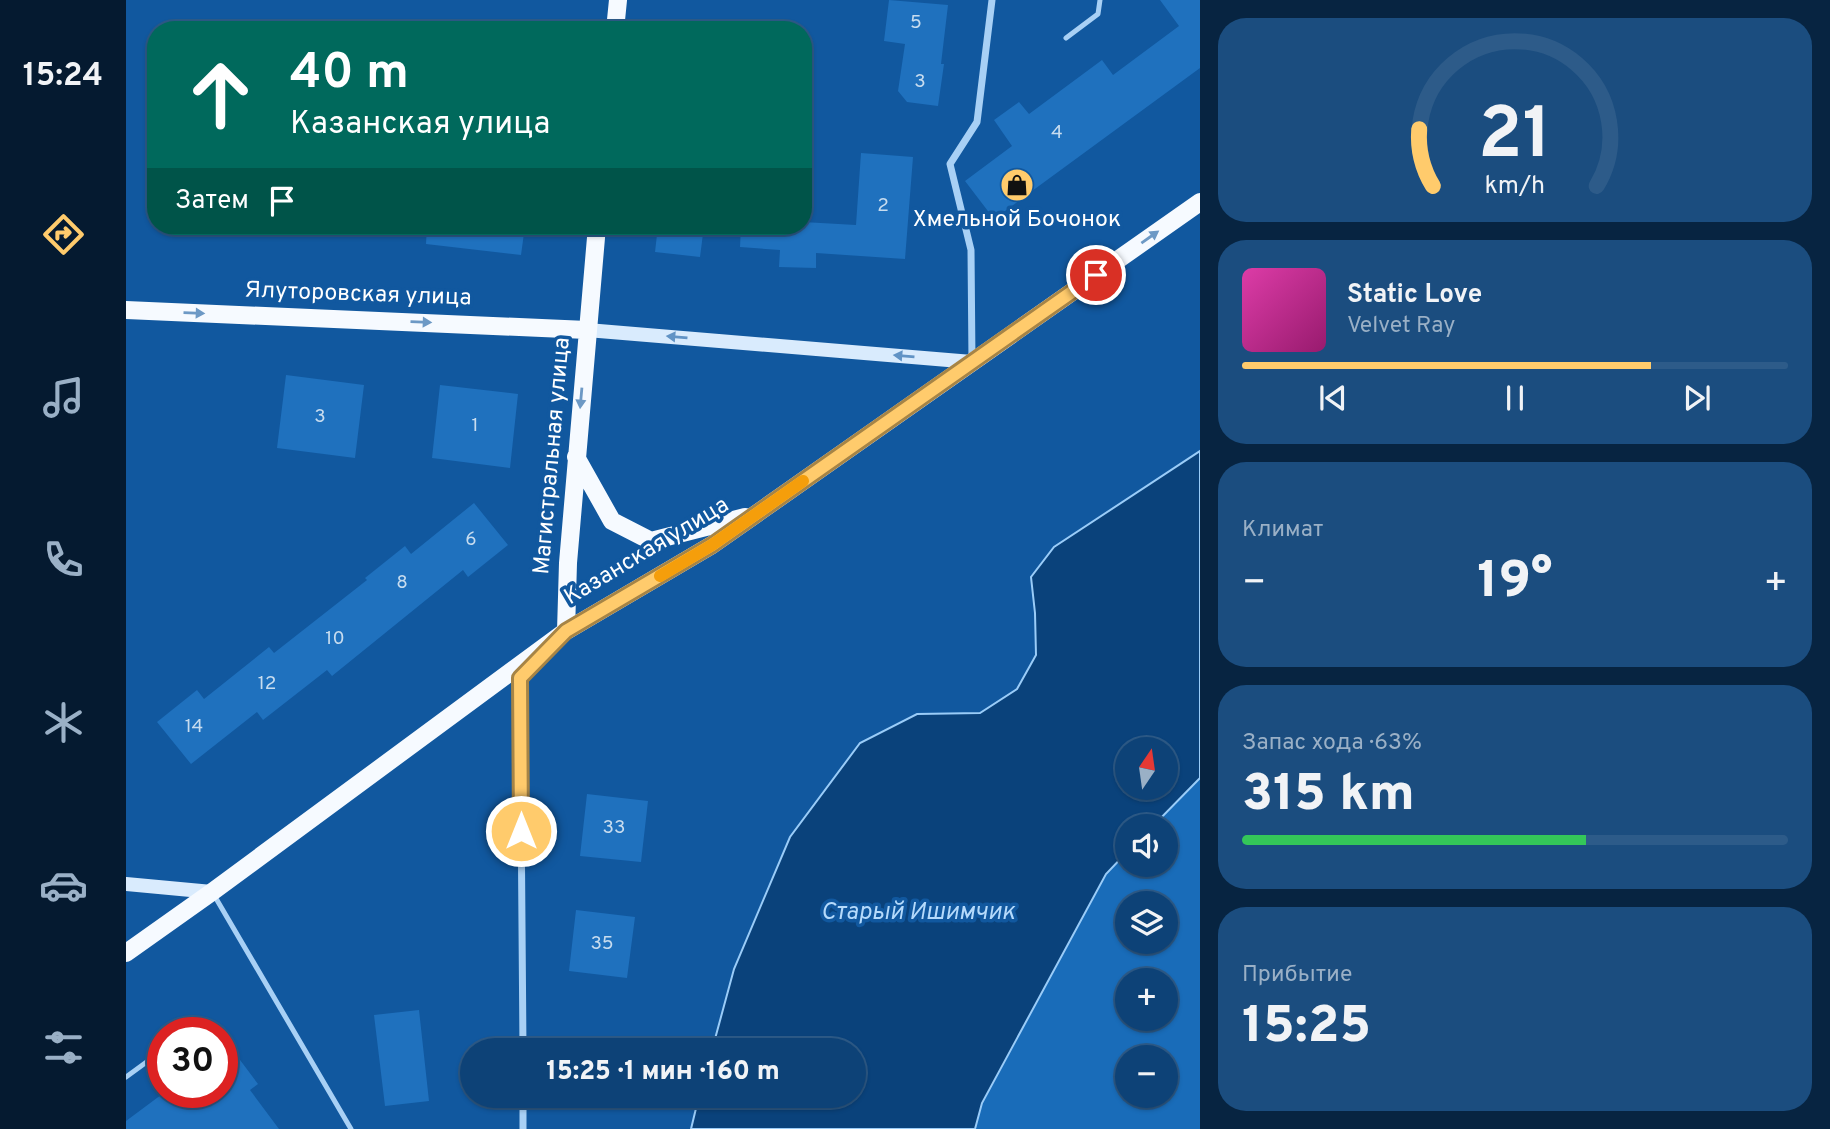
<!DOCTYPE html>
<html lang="ru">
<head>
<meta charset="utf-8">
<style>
	:root { --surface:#0d4277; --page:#1b4d7f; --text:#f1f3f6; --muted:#9ab0c6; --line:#2d5b89; --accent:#ffcb6c }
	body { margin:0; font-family:Overpass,sans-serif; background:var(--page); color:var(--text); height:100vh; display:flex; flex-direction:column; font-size:26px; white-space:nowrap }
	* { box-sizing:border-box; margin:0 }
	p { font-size:23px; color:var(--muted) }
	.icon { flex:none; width:38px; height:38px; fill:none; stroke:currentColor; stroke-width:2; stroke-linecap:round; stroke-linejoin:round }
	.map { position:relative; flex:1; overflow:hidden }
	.side { display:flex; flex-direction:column; gap:18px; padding:18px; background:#072441; width:630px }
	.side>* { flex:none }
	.top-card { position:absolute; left:21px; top:21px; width:665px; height:214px; border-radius:28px; box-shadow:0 2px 5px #0004,0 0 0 2px var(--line); background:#00695c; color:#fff; overflow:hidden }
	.needle { width:46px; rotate:13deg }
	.tools { position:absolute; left:989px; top:737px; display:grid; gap:14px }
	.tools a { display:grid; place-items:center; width:63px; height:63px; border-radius:50%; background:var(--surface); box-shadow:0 2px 5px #0004,0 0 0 2px var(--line); font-size:35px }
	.speed { position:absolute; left:21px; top:1017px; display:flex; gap:14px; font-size:35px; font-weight:700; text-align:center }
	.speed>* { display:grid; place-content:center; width:91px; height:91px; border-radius:50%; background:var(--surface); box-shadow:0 2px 5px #0004,0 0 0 2px var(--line); line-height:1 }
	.speed .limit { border:10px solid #d22; background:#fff; color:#111 }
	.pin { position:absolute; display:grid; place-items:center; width:60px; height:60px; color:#fff; margin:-30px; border:4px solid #fff; border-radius:50%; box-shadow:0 2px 7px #0007 }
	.me { position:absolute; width:77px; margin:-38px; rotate:0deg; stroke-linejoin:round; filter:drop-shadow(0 0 5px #0008) }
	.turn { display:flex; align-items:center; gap:24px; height:147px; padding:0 28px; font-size:32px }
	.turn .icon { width:91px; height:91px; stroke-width:2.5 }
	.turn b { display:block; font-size:49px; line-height:60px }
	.then { display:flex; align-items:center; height:66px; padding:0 28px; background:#0003; gap:14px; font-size:26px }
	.big { font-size:52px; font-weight:800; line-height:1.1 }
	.side .card { flex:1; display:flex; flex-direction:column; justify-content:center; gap:10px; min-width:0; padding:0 24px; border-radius:28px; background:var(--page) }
	.side .dial { align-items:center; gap:0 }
	.dial svg { height:182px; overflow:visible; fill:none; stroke:var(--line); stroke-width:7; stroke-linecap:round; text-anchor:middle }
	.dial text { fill:var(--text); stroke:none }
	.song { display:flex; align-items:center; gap:21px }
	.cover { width:84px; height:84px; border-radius:10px; background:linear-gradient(135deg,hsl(320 70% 55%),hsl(320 70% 35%)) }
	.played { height:7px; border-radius:4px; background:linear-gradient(90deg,var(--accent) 75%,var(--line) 75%) }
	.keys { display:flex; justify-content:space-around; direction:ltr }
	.heat { display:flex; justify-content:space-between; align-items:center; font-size:38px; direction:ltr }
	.charge { height:10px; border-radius:5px; background:linear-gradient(90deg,#34c759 63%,var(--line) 0) }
	.trip { position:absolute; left:334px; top:1038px; width:406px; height:70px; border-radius:35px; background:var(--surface); box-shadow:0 2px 5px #0004,0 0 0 2px var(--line); font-weight:800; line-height:70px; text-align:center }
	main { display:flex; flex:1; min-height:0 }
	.tab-bar { display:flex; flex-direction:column; width:126px; justify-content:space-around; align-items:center; background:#051a30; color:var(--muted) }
	.tab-bar .icon { width:49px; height:49px }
	.tab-bar .on { color:var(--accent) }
	.tab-bar b { font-size:32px; color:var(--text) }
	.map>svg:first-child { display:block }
</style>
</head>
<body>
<main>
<nav class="tab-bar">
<b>15:24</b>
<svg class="icon on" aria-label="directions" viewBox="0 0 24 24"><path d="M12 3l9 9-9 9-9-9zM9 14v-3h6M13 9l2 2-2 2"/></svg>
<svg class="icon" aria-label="music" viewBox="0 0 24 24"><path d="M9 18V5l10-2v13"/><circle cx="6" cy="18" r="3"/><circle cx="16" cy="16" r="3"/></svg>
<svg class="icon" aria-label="phone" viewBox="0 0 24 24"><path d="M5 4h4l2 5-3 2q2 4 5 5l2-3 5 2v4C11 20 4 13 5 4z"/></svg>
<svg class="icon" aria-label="climate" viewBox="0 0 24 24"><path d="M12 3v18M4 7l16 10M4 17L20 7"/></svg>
<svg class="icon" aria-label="car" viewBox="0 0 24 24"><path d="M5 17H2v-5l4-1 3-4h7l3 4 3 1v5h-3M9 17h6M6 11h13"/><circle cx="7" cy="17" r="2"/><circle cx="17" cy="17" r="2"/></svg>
<svg class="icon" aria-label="filters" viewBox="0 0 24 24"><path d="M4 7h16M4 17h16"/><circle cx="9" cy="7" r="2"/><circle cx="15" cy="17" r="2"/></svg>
</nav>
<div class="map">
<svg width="1074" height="1129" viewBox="0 0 1074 1129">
	<rect width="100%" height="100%" fill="#11589f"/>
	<path fill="#196cb9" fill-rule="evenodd" d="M1074,778V1129H849L856,1103L980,874L1001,852V864H1040V826H1027ZM1001,903H1040V942H1001ZM1001,980H1040V1018H1001ZM1001,1057H1040V1096H1001Z"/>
	<path fill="#0a427b" stroke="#9accf8" stroke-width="2" fill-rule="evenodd" d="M1074,451V778L1027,826H1001V852L980,874L856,1103L849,1129H565L573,1096H728V1050H586L608,969L664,837L734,743L791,714L854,713L891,689L910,655L909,613L905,577L928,547ZM1001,749H1040V788H1001Z"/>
	<path fill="#1f71be" d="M763,0L822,5L815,64H818L812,106L781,102L772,91L779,44L758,41Z
		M1034,0H1074V68L868,219L839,181L886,146L868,120L893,102L903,114L976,60L987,75L1053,26Z
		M735,153L787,157L779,259L690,253V268L653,267L654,250L614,247L615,226H677V222L730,225Z
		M301,226H399L395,255L300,244Z
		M532,226H578L574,257L529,252Z
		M160,375L238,385L229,458L151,448Z
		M314,385L392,394L384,468L306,458Z
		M348,503L382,545L342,577L337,570L206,676L201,670L137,720L131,712L65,764L31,722L71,690L78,699L143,647L148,653L241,580L239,578L279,546L285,554Z
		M461,794L522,801L515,862L454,856Z
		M450,910L509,917L501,978L443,971Z
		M293,1010L303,1101L259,1106L248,1015Z
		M96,1036L132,1084L124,1090L153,1129H0V1121L39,1092H96Z"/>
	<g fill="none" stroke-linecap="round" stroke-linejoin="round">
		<path stroke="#a8d0f5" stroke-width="5" d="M940,38L972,14L974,0
			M88,895L225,1129
			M62,1032L69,1027
			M0,1077L37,1050"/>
		<path stroke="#a8d0f5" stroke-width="7" d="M846,361L845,250L824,164L851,122L866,0
			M397,1050L394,678L407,664
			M397,1096V1129"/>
		<path stroke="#d9ebfd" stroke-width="14" d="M461,330L846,362
			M0,884L86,892"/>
		<path stroke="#f6faff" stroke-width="18" d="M489,30L492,0
			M0,310L461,330
			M450,457L486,521L525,541L619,517
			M440,631L442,563L471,226
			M0,953L86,892L440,631L586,545L1074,202"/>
	</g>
	<defs><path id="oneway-solid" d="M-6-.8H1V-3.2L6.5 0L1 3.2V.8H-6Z" transform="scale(1.75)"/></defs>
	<g fill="#6d99c5">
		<use href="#oneway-solid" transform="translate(1024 237) rotate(-35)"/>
		<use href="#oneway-solid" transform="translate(68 313) rotate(2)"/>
		<use href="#oneway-solid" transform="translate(295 322) rotate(2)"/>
		<use href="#oneway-solid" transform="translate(455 398) rotate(95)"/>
	</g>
	<g fill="#6193c5">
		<use href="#oneway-solid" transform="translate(551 337) rotate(-175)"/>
		<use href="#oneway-solid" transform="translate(778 356) rotate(-175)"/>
	</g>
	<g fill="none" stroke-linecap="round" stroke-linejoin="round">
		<defs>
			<path id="route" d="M395,831L394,678L440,631L586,545L970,275"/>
		</defs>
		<use href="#route" stroke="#a68446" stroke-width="18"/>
		<use href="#route" stroke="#ffcb6c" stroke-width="12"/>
		<path stroke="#f59e0b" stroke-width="12" d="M534,576L586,545L677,481"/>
	</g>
	<defs>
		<symbol id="shop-disc" viewBox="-11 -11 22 22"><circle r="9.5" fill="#ffcb6c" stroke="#11589f"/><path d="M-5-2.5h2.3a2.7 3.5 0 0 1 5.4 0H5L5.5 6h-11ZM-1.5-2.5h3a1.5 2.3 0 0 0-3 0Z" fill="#111"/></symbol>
	</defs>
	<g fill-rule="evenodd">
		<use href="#shop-disc" x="872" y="166" width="38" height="38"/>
	</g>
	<g text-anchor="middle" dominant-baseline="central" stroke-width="7" stroke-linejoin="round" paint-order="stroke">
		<g font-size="19" fill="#c7dcef">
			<text x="790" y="23">5</text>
			<text x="794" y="82">3</text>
			<text x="931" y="133">4</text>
			<text x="757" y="206">2</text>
			<text x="194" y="417">3</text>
			<text x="349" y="426">1</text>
			<text x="345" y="540">6</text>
			<text x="276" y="583">8</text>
			<text x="209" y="639">10</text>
			<text x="141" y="684">12</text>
			<text x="68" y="727">14</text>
			<text x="488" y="828">33</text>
			<text x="476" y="944">35</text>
		</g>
		<g font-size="23" fill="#fff" stroke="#11589f">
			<text x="891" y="220">Хмельной Бочонок</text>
		</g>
		<g font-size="23" fill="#fff" stroke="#11589f">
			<text transform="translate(232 295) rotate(2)">Ялуторовская улица</text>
			<text transform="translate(427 456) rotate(-85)">Магистральная улица</text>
			<text transform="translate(521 552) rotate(-31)">Казанская улица</text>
		</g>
		<g font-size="24" font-style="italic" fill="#b5dafb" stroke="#11589f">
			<text x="792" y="913">Старый Ишимчик</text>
		</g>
	</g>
</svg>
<div class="tools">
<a><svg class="needle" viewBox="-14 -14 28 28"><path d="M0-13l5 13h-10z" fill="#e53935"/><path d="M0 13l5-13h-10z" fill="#9ab0c6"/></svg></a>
<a><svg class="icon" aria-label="sound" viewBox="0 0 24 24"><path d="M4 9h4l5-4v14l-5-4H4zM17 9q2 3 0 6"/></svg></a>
<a><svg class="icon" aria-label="layers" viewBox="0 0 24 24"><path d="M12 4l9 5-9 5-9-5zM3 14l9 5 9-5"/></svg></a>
<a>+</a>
<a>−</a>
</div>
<div class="speed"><div class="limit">30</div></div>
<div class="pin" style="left:970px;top:275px;background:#d93025"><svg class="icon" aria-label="arrive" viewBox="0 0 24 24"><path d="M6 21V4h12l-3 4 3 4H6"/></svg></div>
<svg class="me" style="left:395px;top:831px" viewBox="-20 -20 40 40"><circle r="17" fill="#ffcb6c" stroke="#fff" stroke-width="3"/><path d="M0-11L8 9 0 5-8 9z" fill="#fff"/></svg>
<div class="trip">15:25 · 1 мин · 160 m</div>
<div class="top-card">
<div class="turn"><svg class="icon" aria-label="ahead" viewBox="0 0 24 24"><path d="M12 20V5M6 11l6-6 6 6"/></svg><div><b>40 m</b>Казанская улица</div></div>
<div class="then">Затем<svg class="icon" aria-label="arrive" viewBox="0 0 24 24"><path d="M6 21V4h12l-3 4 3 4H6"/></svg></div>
</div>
</div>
<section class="side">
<div class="card dial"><svg viewBox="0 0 100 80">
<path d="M14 69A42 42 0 1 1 86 69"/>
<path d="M14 69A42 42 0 0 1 8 44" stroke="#ffcb6c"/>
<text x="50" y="56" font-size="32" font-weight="700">21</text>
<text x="50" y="72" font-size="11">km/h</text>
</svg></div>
<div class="card">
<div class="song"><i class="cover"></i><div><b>Static Love</b><p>Velvet Ray</p></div></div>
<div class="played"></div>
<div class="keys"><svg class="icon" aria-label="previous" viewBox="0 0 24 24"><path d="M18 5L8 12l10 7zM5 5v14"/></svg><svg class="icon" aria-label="pause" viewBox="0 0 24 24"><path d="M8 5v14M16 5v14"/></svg><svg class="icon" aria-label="next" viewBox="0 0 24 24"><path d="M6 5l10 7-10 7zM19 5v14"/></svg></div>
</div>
<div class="card"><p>Климат</p>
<div class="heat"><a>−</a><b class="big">19°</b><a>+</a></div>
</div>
<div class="card"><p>Запас хода · 63%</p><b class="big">315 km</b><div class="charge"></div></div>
<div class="card"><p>Прибытие</p><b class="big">15:25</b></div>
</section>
</main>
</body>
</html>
